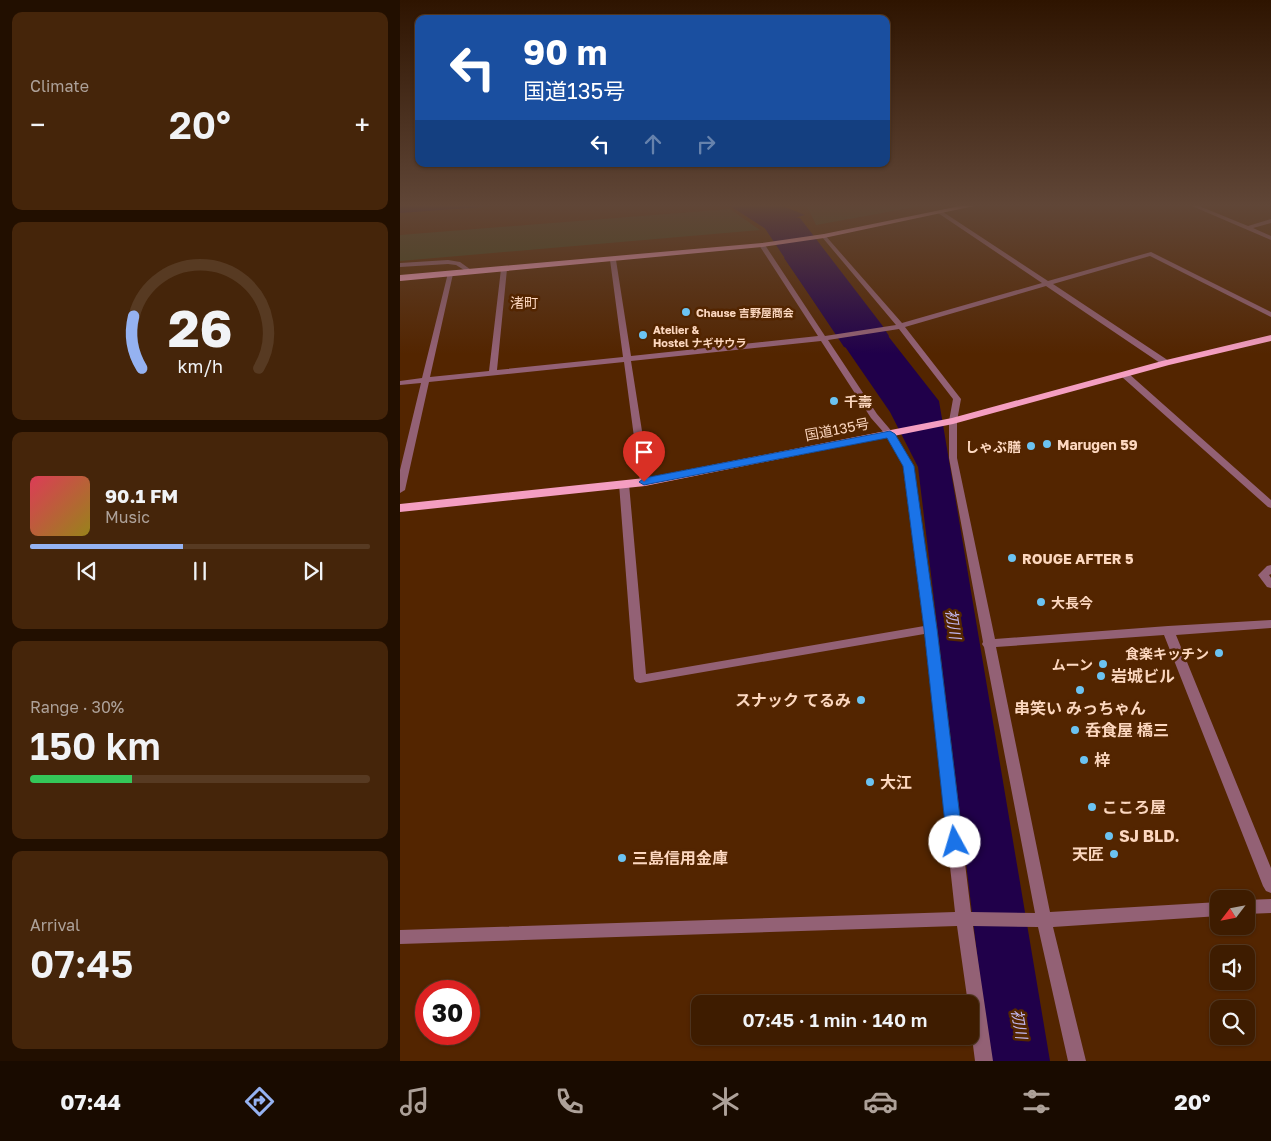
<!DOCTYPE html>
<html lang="en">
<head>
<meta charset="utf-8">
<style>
	:root { --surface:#3e1c00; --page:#45250a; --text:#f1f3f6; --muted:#ada199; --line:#573a22; --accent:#95b2f1 }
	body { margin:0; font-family:"Golos Text","Noto Sans JP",sans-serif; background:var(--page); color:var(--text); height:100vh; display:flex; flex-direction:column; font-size:19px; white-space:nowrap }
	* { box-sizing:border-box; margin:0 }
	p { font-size:16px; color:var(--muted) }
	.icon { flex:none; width:28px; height:28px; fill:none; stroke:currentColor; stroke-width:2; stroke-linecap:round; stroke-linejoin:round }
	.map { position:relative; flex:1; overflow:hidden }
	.sheet { display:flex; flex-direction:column; gap:12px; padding:12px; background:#220f00; width:400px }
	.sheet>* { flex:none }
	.top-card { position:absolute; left:15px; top:15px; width:475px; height:152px; border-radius:10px; box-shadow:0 1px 4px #0004,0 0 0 1px var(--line); background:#1a4fa0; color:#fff; overflow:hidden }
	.needle { width:32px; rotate:238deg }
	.fabs { position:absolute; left:810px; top:890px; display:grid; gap:10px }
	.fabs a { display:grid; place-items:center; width:45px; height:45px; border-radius:10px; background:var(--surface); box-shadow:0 1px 4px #0004,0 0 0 1px var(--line); font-size:25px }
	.speed { position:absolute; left:15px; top:980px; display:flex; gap:10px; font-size:25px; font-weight:700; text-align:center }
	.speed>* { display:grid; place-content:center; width:65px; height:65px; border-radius:50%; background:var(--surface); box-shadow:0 1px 4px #0004,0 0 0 1px var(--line); line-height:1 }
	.speed .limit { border:8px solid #d22; background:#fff; color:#111 }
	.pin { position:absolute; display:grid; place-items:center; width:42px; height:42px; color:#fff; margin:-51px -21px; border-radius:50% 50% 50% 0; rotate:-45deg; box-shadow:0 0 5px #0007 }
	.pin .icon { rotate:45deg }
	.me { position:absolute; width:55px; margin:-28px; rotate:354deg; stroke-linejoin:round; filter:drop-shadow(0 0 4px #0008) }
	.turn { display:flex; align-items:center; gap:18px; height:105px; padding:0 25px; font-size:22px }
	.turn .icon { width:65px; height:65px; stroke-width:2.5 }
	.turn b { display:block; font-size:35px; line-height:42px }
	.lanes { display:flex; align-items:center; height:48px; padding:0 25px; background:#0003; justify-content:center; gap:25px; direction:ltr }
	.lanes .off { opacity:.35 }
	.big { font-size:38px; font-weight:600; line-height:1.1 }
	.sheet .card { flex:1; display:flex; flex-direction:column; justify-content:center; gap:8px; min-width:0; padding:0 18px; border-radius:10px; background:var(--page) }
	.sheet .dial { align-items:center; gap:0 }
	.dial svg { height:130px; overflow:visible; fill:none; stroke:var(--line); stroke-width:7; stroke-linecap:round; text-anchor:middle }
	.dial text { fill:var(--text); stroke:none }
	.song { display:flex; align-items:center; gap:15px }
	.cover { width:60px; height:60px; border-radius:8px; background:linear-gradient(135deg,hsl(350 70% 55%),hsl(50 70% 35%)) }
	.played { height:5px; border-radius:2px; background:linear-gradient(90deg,var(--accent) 45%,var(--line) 45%) }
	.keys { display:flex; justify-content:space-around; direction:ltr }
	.heat { display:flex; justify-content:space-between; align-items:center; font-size:28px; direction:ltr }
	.charge { height:8px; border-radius:4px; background:linear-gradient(90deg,#34c759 30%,var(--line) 0) }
	.trip { position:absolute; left:291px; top:995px; width:288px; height:50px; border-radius:10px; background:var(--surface); box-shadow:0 1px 4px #0004,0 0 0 1px var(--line); font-weight:600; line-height:50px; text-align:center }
	.menu { display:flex; height:80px; justify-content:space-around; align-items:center; background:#190b00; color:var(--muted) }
	.menu .icon { width:35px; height:35px }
	.menu .active { color:var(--accent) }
	.menu b { font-size:22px; color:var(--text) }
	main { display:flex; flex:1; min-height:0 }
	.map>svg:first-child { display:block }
</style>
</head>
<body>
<main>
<section class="sheet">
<div class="card"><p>Climate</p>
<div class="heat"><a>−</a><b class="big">20°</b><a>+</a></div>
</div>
<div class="card dial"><svg viewBox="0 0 100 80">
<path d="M14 69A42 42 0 1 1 86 69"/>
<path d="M14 69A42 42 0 0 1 9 37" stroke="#95b2f1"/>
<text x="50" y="56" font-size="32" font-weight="700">26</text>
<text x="50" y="72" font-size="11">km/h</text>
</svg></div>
<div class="card">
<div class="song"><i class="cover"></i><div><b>90.1 FM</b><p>Music</p></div></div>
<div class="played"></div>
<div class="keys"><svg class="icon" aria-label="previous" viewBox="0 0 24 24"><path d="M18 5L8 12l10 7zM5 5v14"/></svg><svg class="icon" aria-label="pause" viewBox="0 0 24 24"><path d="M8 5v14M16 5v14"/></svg><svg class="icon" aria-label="next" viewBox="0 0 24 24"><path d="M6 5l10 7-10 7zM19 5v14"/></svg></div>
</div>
<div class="card"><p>Range · 30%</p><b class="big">150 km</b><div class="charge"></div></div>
<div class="card"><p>Arrival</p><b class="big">07:45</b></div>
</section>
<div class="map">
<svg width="871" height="1061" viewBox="0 0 871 1061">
	<rect width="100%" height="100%" fill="#532500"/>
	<path fill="#3f431b" d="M407,206H521L416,225Z
		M330,209L360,230L0,261V235Z"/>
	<path fill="#20004a" d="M0,206H96L0,213Z
		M330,206H383L405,215L391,219L403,227L369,231Z
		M423,253L539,401L650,1061H590L518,467L490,412L384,258Z"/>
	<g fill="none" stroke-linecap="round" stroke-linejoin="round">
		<path fill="#20004a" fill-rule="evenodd" d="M385,215L400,218L482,325L489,336L482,347L463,352L444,347L364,227L370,218Z"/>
		<path fill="#936175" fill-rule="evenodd" d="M48,260L60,262L74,272L69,273L56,265L48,264L0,267V263Z
			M224,481L229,484L246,674L530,625L534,626L536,629L534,632L530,633L240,683L236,682L234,679L219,484Z"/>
		<path fill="#936175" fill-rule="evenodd" d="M792,206H799L848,226L871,219V223L853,228L871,236V240Z
			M540,210L648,281L751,252L871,312V317L869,316L750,256L653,284L769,361V365H763L646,286L505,327L561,399L557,421V458L595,639L768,626L871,620V628L776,635L871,868V893L866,891L863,886L764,635L596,647L650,912L819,902V916L653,927L686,1061H668L638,927L573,926L593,1061H575L570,1022V1004H568L557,926L0,944V930L555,912L524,629L503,466L486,435L471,418L421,341L231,361L250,482L245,485L240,482L224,362L29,382L5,490L0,493V470L21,383L0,385V381L22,378L48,273L53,274L30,377L89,371L101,269L104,267L107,269L97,370L223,357L210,260L213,258L216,260L231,356L418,336L359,245L362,243L365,245L425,336L496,325L422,237V235L424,234L502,323L642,283L538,213L537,212ZM499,329L553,399L549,421V458L583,642L582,644L584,647L635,913L571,912L536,629L513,466L494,434L477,414L428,340Z
			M722,373H728L871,500V508L868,507L722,377Z
			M871,565V574L869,575L871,578V588L867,587L858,575L867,566Z
			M871,899V913L846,914V900Z"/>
		<path fill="#f49ec1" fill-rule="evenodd" d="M560,206H574L424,238L362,247L0,281V275L362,243L424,234Z
			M871,335V341L769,365L553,424L245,486L0,512V504L245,478L552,418L762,361Z"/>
	</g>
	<linearGradient id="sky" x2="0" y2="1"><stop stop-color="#2e1400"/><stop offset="0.58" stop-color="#604637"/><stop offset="1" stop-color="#604637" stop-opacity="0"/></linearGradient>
	<rect width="871" height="354" fill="url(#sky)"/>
	<path fill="#1a73e8" stroke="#114b97" d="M490,431L495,434L514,466L537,629L563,842L561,847L555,849L549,847L547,842L524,629L503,466L487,438L244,485L239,482L244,478Z"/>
	<g fill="#6bc3f2" stroke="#532500" stroke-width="2">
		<circle cx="286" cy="312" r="5"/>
		<circle cx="243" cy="335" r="5"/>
		<circle cx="434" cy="401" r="5"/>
		<circle cx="647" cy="444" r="5"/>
		<circle cx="631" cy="446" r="5"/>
		<circle cx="612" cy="558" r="5"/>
		<circle cx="641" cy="602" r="5"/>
		<circle cx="819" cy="653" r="5"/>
		<circle cx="703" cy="664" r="5"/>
		<circle cx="701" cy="676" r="5"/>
		<circle cx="680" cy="690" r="5"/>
		<circle cx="461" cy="700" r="5"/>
		<circle cx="675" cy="730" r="5"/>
		<circle cx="684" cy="760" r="5"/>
		<circle cx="470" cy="782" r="5"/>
		<circle cx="692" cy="807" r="5"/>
		<circle cx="709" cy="836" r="5"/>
		<circle cx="714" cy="854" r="5"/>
		<circle cx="222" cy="858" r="5"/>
	</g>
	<g text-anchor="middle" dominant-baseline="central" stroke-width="5" stroke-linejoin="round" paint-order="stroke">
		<g font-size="11" font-weight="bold" fill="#fcd7bf" stroke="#532500" text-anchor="start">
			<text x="296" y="312">Chause 吉野屋商会</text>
			<text x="253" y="329">Atelier &amp;<tspan x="253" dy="13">Hostel ナギサウラ</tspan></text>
		</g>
		<g font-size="14" fill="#fcd7bf" stroke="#532500">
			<text x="124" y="302">渚町</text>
		</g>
		<g font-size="14" font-weight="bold" fill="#fcd7bf" stroke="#532500" text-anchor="start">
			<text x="444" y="401">千壽</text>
			<text x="657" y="444">Marugen 59</text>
			<text x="621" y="446" text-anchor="end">しゃぶ膳</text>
			<text x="622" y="558">ROUGE AFTER 5</text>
			<text x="651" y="602">大長今</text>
			<text x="809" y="653" text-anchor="end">食楽キッチン</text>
			<text x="693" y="664" text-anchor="end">ムーン</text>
		</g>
		<g font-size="14" fill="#fcd7bf" stroke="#532500">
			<text transform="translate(437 429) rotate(-11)">国道135号</text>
		</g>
		<g font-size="15" font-style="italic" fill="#c1b6eb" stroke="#532500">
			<text transform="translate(554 624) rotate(81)">初川</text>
			<text transform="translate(620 1024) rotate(80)">初川</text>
		</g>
		<g font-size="16" font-weight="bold" fill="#fcd7bf" stroke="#532500" text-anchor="start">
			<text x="711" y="676">岩城ビル</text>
			<text x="451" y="700" text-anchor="end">スナック てるみ</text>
			<text x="680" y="708" text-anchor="middle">串笑い みっちゃん</text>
			<text x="685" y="730">呑食屋 橋三</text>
			<text x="694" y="760">梓</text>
			<text x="480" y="782">大江</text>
			<text x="702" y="807">こころ屋</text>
			<text x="719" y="836">SJ BLD.</text>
			<text x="704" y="854" text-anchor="end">天匠</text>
			<text x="232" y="858">三島信用金庫</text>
		</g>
	</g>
</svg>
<div class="fabs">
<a><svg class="needle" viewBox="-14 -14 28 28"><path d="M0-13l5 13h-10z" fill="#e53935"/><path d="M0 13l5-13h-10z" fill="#ada199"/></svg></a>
<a><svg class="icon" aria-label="sound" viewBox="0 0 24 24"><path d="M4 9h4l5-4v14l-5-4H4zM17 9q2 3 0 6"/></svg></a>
<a><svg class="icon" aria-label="search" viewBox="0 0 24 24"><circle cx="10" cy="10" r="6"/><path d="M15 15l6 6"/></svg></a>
</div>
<div class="speed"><div class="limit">30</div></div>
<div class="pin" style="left:244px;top:482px;background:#d93025"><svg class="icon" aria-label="arrive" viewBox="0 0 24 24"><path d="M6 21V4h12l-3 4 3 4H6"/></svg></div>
<svg class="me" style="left:555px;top:842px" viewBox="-20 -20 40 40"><circle r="19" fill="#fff"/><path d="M0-13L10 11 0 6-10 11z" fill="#1a73e8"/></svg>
<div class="trip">07:45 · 1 min · 140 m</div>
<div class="top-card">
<div class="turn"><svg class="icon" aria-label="left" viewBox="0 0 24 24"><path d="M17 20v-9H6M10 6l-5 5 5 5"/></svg><div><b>90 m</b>国道135号</div></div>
<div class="lanes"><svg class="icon" aria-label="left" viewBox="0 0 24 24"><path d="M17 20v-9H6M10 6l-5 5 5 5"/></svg><svg class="icon off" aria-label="ahead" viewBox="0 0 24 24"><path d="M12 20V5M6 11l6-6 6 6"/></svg><svg class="icon off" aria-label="right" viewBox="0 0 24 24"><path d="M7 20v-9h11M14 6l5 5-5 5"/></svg></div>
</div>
</div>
</main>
<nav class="menu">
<b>07:44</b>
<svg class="icon active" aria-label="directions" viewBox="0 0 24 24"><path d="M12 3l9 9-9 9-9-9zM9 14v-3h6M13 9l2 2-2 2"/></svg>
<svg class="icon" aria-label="music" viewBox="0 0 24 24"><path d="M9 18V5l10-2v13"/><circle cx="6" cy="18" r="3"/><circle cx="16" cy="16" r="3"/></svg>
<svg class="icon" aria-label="phone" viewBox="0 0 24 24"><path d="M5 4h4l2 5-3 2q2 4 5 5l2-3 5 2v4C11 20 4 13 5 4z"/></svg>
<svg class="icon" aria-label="climate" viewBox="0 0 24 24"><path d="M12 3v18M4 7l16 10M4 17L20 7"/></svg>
<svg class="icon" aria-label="car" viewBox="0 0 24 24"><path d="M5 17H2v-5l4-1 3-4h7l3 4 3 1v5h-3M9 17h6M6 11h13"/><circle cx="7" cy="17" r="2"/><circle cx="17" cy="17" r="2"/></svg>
<svg class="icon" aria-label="filters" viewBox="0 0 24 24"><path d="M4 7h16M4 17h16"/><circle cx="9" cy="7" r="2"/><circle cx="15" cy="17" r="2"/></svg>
<b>20°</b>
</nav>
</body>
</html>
